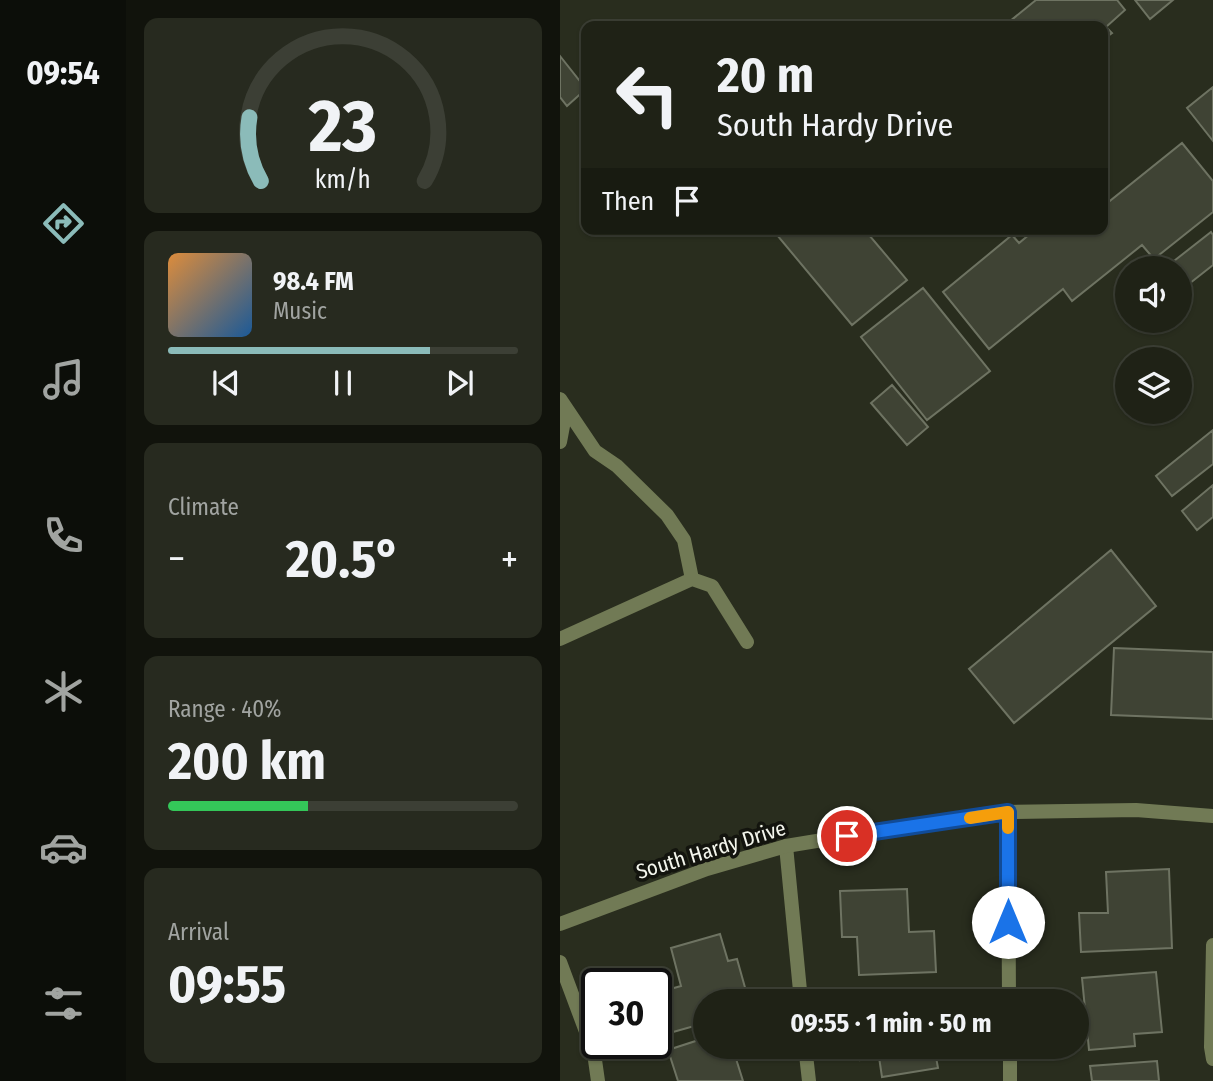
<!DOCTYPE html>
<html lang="en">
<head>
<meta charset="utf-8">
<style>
	:root { --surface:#1f2216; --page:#272a1f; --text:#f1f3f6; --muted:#a1a4a1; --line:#3c3f35; --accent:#8bbbb9 }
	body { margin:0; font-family:"Fira Sans Condensed",sans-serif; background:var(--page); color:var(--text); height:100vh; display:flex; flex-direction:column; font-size:26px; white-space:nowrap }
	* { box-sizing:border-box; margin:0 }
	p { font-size:23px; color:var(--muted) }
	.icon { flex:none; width:38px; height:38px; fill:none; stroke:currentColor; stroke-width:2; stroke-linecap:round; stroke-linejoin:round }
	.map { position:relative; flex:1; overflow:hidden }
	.sheet { display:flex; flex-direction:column; gap:18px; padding:18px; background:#11130c; width:434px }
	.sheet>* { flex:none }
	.banner { position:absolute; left:21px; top:21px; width:527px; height:214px; border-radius:14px; box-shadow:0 2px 5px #0004,0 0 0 2px var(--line); background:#1f2216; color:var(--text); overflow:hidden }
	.buttons { position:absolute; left:555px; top:256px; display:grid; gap:14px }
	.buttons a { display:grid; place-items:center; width:77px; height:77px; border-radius:50%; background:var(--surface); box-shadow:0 2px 5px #0004,0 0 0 2px var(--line); font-size:35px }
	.speed { position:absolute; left:21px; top:968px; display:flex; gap:14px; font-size:35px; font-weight:700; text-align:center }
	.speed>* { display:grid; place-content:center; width:91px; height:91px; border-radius:50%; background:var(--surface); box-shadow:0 2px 5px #0004,0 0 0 2px var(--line); line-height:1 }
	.speed .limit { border:4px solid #111; border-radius:10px; background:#fff; color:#111 }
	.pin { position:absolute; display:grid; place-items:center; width:60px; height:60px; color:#fff; margin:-30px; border:4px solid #fff; border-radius:50%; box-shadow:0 2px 7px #0007 }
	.me { position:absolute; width:77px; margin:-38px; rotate:0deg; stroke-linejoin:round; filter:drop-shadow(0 0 5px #0008) }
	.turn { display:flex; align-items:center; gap:24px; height:147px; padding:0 21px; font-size:32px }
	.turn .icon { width:91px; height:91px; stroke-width:2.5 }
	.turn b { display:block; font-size:49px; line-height:60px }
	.then { display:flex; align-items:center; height:66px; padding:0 21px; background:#0003; gap:14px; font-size:26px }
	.big { font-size:52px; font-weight:700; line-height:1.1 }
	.sheet .tile { flex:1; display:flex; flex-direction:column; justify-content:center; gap:10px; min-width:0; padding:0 24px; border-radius:14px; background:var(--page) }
	.sheet .dial { align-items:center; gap:0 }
	.dial svg { height:182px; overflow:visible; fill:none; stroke:var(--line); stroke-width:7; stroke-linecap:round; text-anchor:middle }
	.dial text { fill:var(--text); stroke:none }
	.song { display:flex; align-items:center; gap:21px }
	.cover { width:84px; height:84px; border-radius:10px; background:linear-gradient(135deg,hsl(30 70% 55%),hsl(210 70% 35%)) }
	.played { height:7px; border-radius:4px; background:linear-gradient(90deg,var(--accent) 75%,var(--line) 75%) }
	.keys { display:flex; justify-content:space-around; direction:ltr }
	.heat { display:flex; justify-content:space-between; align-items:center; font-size:38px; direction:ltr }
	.charge { height:10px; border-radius:5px; background:linear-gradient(90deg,#34c759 40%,var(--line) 0) }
	.trip { position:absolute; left:133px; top:989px; width:396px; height:70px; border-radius:35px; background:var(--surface); box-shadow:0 2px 5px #0004,0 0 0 2px var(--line); font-weight:700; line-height:70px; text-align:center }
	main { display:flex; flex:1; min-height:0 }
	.dock { display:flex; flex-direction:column; width:126px; justify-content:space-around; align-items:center; background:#0c0e09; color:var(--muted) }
	.dock .icon { width:49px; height:49px }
	.dock .on { color:var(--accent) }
	.dock b { font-size:32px; color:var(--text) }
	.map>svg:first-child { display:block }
</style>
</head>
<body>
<main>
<nav class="dock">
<b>09:54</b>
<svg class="icon on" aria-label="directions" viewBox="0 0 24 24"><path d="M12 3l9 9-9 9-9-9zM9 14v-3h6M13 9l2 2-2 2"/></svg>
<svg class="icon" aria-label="music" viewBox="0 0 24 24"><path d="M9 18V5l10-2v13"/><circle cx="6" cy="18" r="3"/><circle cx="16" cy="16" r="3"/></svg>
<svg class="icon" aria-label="phone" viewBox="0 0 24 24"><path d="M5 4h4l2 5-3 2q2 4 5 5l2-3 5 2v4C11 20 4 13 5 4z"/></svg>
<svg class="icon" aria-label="climate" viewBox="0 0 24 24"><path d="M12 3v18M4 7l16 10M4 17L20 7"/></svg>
<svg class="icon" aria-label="car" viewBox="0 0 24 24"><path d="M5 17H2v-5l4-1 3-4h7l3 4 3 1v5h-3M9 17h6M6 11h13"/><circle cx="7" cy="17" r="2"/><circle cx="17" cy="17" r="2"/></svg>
<svg class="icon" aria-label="filters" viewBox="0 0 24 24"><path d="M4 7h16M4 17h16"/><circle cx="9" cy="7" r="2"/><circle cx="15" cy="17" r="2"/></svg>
</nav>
<section class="sheet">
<div class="tile dial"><svg viewBox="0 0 100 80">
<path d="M14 69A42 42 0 1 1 86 69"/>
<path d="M14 69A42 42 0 0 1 9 41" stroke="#8bbbb9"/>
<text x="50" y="56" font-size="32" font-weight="700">23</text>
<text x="50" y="72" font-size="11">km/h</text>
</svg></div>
<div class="tile">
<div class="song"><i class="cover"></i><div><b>98.4 FM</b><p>Music</p></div></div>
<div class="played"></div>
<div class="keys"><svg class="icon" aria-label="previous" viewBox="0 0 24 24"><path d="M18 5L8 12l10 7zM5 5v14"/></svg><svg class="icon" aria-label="pause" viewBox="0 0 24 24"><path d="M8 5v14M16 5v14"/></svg><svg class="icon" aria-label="next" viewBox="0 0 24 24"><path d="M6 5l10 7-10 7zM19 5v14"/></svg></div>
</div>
<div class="tile"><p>Climate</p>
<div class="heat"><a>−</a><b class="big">20.5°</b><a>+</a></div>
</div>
<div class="tile"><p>Range · 40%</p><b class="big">200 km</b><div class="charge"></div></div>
<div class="tile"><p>Arrival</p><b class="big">09:55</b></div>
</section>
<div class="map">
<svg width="653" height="1081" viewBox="0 0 653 1081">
	<rect width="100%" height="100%" fill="#292d1e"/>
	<path fill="#3f4334" stroke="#6e7362" stroke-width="2" d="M476,0H557L565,10L546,27L552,33L542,40V26H444Z
		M575,0H613L590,19Z
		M0,56L26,89L7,106L0,97Z
		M653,87V141L627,108Z
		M622,143L653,181V212L594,259L582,245L512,301L503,289L429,349L383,292L452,235L459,243L476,229H542V199L546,204Z
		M212,229H304L347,280L292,325Z
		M651,232L653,235V265L620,291V268H605Z
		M363,288L430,371L367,420L301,337Z
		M332,385L368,427L347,445L311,403Z
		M653,430V464L612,496L596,476Z
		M653,485V517L637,530L622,511Z
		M551,550L596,606L454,723L409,669Z
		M554,648L653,652V719L551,715Z
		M609,869L612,948L521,952L519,913H548L546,872Z
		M347,889L349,932L374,931L376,972L299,975L297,937H282L280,891Z
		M160,934L168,961L177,959L186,991L174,995L176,1001H145V1023L106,1034L96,993L121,986L111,948Z
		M596,972L602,1032L574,1034L575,1046L529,1050L522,978Z
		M366,995L367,1001H330Z
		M145,1038V1046H172L183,1081H118L108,1050Z
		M298,1046H374L378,1068L322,1077L319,1057L300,1060Z
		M597,1061L599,1081H532L530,1066Z"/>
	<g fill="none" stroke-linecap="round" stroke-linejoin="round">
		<path stroke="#717a55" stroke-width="14" d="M0,399L35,451L57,466L107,515L124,540L132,579
			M0,442L6,410
			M0,639L132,579L152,586L187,642
			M226,846L241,1001
			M653,945L651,1047L653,1059
			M245,1046L249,1081"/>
		<path stroke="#717a55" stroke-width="14" d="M448,812L449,1001
			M0,962L34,1053L38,1081
			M450,1046V1081"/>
		<path stroke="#717a55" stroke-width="14" d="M0,924L147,869L226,846L287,836L448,812L576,810L653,816"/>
	</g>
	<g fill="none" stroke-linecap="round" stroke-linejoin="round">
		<defs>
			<path id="route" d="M287,836L448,812V922"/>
		</defs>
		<use href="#route" stroke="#114b97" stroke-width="18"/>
		<use href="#route" stroke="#1a73e8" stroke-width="12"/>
		<path stroke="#f59e0b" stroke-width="12" d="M410,818L448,812V828"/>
	</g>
	<g text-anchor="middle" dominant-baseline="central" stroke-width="7" stroke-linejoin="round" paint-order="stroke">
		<g font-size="21" fill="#f4f6ed" stroke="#13140e">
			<text transform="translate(151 850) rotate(-17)">South Hardy Drive</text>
		</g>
	</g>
</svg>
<div class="buttons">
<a><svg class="icon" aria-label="sound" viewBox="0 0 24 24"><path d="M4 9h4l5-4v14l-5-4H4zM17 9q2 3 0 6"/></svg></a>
<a><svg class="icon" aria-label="layers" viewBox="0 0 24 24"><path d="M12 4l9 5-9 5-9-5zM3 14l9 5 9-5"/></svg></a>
</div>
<div class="speed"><div class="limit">30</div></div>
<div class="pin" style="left:287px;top:836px;background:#d93025"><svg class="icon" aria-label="arrive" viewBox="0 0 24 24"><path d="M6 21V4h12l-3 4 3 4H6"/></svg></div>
<svg class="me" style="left:448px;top:922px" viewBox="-20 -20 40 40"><circle r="19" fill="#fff"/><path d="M0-13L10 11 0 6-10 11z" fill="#1a73e8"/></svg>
<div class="trip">09:55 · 1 min · 50 m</div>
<div class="banner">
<div class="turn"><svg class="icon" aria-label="left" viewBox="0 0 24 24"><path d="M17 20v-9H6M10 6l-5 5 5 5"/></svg><div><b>20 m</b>South Hardy Drive</div></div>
<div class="then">Then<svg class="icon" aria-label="arrive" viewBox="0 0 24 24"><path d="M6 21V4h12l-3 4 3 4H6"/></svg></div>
</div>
</div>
</main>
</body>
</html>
